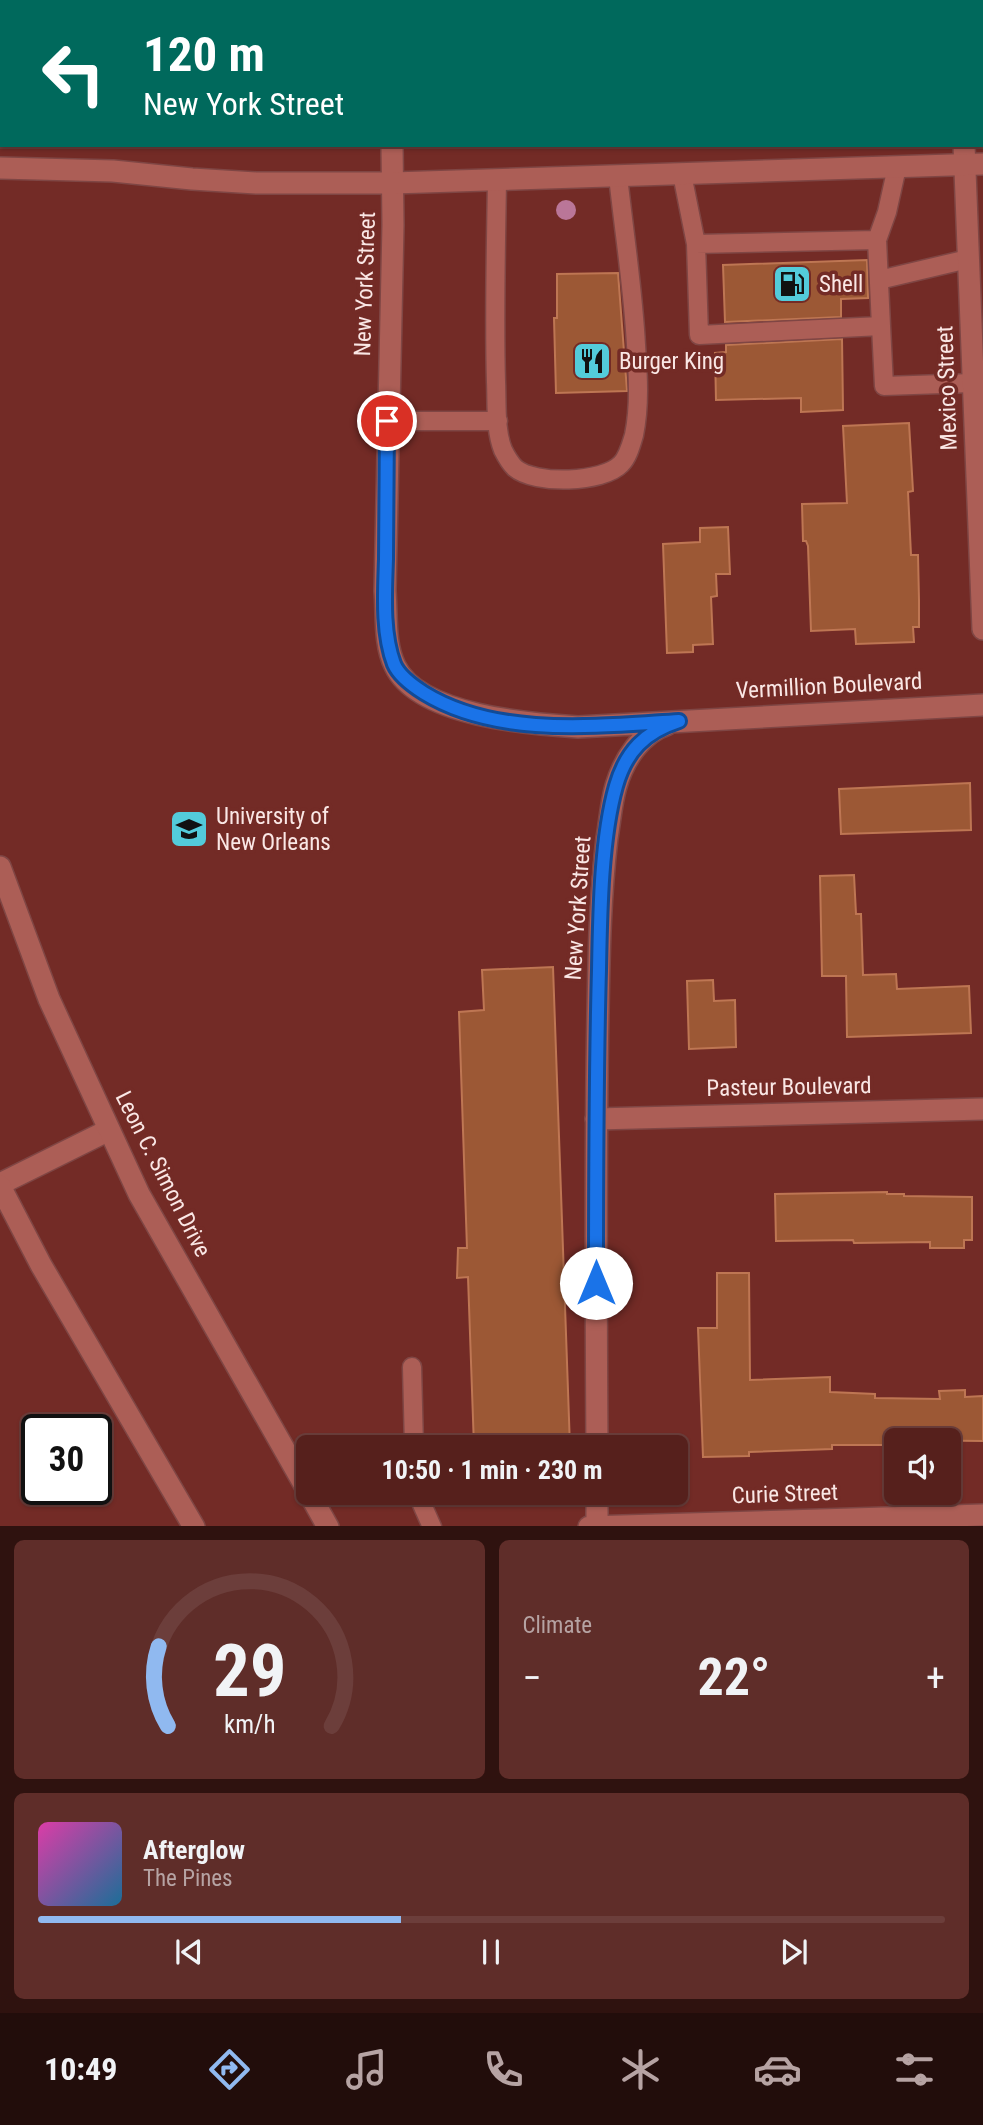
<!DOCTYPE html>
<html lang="en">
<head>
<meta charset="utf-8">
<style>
	:root { --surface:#56201c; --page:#5f2d29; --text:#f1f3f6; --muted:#b6a3a3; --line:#6c3e3b; --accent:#90b9f0 }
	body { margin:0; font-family:"Roboto Condensed",sans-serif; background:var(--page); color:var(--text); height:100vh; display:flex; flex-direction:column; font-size:26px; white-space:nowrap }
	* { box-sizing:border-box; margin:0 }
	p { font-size:23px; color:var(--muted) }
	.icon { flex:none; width:38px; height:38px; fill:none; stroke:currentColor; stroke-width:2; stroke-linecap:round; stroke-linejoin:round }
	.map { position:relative; height:1526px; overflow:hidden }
	.side { display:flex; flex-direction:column; gap:14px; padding:14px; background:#2f120f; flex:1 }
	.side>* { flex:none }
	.banner { position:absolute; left:0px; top:0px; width:984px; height:147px; box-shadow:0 2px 5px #0004,0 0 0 2px var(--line); background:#00695c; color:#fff; overflow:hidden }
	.controls { position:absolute; left:884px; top:1428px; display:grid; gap:14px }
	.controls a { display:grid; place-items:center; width:77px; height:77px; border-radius:10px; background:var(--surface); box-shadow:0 2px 5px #0004,0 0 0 2px var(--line); font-size:35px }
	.speed { position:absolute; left:21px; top:1414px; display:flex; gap:14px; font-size:35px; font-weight:700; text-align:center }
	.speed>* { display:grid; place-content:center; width:91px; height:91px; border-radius:50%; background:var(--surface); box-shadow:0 2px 5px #0004,0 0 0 2px var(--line); line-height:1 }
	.speed .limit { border:4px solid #111; border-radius:10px; background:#fff; color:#111 }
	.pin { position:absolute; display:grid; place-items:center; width:60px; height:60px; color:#fff; margin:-30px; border:4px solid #fff; border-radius:50%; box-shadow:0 2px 7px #0007 }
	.me { position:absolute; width:77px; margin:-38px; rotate:0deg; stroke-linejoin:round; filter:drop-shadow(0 0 5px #0008) }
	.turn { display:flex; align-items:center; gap:24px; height:147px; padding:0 28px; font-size:32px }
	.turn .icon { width:91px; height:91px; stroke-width:2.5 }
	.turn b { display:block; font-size:49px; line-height:60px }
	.big { font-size:52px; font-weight:700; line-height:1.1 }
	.side .tile { flex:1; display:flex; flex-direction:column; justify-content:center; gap:10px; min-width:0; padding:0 24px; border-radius:10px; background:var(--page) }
	.side .dial { align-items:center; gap:0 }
	.dial svg { height:182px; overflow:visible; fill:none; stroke:var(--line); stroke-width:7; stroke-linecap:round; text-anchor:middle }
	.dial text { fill:var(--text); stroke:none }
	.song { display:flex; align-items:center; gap:21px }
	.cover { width:84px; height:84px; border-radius:10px; background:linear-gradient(135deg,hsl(320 70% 55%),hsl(200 70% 35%)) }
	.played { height:7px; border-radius:4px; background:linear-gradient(90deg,var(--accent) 40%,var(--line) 40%) }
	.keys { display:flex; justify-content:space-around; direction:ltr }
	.heat { display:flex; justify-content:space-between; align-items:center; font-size:38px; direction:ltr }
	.side .tiles { flex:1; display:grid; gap:14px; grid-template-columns:1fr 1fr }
	.tile:last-child { grid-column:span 2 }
	.trip { position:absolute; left:296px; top:1435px; width:392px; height:70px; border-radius:10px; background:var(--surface); box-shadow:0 2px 5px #0004,0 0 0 2px var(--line); font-weight:700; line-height:70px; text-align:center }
	.menu { display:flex; height:112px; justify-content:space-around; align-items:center; background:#220d0b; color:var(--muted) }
	.menu .icon { width:49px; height:49px }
	.menu .active { color:var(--accent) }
	.menu b { font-size:32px; color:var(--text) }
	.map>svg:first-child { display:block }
</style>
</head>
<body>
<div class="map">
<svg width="983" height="1527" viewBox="0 0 983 1527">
	<rect width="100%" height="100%" fill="#732b26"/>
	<path fill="#9c5835" stroke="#be7653" stroke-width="2" d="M867,260L868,298L841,299V317L725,322L723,265Z
		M618,273L627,391L556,393L554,318H557V274Z
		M842,339L843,410L801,412V398L716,400L715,353L726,352V345Z
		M909,423L913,491L908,492L911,555H918L919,600V627H913L914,642L856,644L855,629L811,631L808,546L806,541H803L802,504L847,503L843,426Z
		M728,527L730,574H716L717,596L711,597L713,644L693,645V652L667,653L663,544L700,542V528Z
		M970,783L971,830L841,834L839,789Z
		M854,875L856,914H861L863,975L896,974L897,989L969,986L971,1033L847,1037L846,976H822L820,876Z
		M553,967L570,1447H474L468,1277L457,1278L458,1248H467L459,1012L484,1010L482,970Z
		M713,980L714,1001L735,1000L736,1047L689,1049L687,981Z
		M887,1192V1194H904V1196L972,1197V1240H964V1248H930V1242L854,1243L853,1240L776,1241L775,1194Z
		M717,1273H749L750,1380L830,1377V1392L875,1394V1398L940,1399L939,1391L965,1390V1397L983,1396V1441L896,1440V1445H832V1449L749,1452V1456L703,1457L698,1328H717Z"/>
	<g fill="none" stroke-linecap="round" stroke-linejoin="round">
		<defs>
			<path id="lane" d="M682,174L696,244L699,335L881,326L884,386L973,383
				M497,180C496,247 494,315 496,382C497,404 495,430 503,450C506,456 510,463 515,468C535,485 603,483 621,464C628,457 631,445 634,435C640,406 638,374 636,345C633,288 624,232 618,176
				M877,240L881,326
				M696,244L877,240L887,212L897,167
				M879,280L968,259
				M387,421H498
				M412,1367L414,1447
				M417,1493L432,1527"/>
			<path id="street" d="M389,0V2
				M960,0V2
				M392,145L393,225L385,591C387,615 384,644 395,666C419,716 530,724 578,727L983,705
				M964,145L983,629
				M596,1119L983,1109
				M0,1184L109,1130
				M597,1447C596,1302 595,1158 598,1013C599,955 600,896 607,838C610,821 611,803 616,786C624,759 641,733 668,724
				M597,1493V1527
				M589,1527L983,1515"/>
			<path id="secondary" d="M0,168L113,171L192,179L256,183H393L983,164
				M0,867L49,999L139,1194L308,1491
				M0,1186L41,1265L194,1527
				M309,1493L328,1527"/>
		</defs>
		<use href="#lane" stroke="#7f4644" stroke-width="21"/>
		<use href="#street" stroke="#7f4644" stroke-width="24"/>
		<use href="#secondary" stroke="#7f4644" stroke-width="24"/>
		<use href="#lane" stroke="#ac5e56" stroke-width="18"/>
		<use href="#street" stroke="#ac5e56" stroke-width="21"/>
		<use href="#secondary" stroke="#ac5e56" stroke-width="21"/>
	</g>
	<circle fill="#ba7698" cx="566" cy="210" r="10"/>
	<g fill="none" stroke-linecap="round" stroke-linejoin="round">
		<defs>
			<path id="route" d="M387,421C387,467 386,513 386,559C385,592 382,632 394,664C399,676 413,686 424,693C497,738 597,726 679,721C645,732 626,751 616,786C601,838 600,915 599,970C596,1075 596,1179 596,1283"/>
		</defs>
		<use href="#route" stroke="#114b97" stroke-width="18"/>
		<use href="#route" stroke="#1a73e8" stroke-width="12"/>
	</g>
	<defs>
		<symbol id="fuel-square" viewBox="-11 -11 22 22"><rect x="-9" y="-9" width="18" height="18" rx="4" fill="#53cbda" stroke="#732b26"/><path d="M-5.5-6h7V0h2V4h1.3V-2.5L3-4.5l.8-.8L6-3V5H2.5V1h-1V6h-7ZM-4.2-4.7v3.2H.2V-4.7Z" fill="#111"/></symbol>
		<symbol id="restaurant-square" viewBox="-11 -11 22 22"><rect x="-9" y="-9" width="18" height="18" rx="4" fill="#53cbda" stroke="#732b26"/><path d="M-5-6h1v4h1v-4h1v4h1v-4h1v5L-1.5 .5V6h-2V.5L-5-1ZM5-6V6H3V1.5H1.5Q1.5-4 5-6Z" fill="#111"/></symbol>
		<symbol id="university-square" viewBox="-11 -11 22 22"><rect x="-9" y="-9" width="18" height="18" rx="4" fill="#53cbda" stroke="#732b26"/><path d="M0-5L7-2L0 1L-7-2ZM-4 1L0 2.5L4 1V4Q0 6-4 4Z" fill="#111"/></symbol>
	</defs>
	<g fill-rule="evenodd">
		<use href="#fuel-square" x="770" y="262" width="44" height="44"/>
		<use href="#restaurant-square" x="570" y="339" width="44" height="44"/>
		<use href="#university-square" x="167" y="807" width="44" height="44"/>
	</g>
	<g text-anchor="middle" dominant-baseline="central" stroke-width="7" stroke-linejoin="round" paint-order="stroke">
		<g font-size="23" fill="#fae7e5" stroke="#732b26">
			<text transform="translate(365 284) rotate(-88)">New York Street</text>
			<text transform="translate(947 388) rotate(-92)">Mexico Street</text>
			<text transform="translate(829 686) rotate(-3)">Vermillion Boulevard</text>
			<text transform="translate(578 908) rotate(-86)">New York Street</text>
			<text transform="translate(789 1087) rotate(-1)">Pasteur Boulevard</text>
			<text transform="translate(163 1174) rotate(63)">Leon C. Simon Drive</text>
			<text transform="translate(785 1494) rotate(-2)">Curie Street</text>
		</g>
		<g font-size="23" fill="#fae7e5" stroke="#732b26" text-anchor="start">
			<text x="819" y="284">Shell</text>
			<text x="619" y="361">Burger King</text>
			<text x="216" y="816">University of<tspan x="216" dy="26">New Orleans</tspan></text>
		</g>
	</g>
</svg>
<div class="controls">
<a><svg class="icon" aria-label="sound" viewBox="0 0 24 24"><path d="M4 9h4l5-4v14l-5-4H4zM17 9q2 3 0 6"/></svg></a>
</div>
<div class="speed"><div class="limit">30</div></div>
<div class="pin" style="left:387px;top:421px;background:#d93025"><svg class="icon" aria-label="arrive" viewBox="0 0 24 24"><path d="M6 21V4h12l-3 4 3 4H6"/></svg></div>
<svg class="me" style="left:596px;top:1283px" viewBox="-20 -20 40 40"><circle r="19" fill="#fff"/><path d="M0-13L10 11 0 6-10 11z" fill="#1a73e8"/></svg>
<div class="trip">10:50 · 1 min · 230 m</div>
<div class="banner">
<div class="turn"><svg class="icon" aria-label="left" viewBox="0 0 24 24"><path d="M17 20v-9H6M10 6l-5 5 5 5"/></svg><div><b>120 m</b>New York Street</div></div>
</div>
</div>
<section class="side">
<div class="tiles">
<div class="tile dial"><svg viewBox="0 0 100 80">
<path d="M14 69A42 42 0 1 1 86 69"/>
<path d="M14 69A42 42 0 0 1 10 34" stroke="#90b9f0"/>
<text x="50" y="56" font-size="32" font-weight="700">29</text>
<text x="50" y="72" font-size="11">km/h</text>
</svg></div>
<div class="tile"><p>Climate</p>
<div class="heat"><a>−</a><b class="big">22°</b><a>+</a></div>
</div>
<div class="tile">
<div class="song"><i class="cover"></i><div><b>Afterglow</b><p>The Pines</p></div></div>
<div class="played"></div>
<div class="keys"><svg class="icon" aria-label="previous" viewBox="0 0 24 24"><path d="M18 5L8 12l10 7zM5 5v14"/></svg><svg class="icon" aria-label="pause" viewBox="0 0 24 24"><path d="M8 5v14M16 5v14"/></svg><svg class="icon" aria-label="next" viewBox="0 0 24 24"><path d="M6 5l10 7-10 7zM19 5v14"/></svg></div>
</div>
</div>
</section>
<nav class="menu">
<b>10:49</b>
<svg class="icon active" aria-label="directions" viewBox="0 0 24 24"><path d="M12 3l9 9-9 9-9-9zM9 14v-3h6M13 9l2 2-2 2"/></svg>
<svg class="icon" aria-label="music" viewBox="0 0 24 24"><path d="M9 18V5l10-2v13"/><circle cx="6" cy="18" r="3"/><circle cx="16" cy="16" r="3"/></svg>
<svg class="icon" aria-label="phone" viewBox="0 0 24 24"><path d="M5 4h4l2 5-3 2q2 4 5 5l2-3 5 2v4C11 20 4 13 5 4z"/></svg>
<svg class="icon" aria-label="climate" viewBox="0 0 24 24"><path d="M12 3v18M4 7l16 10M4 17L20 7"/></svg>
<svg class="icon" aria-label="car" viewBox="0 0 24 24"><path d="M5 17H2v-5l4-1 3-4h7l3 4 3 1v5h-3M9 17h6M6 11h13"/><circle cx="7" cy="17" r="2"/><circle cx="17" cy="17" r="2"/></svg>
<svg class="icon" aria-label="filters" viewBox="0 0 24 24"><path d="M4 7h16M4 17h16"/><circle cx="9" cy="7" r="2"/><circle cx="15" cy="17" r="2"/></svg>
</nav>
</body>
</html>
